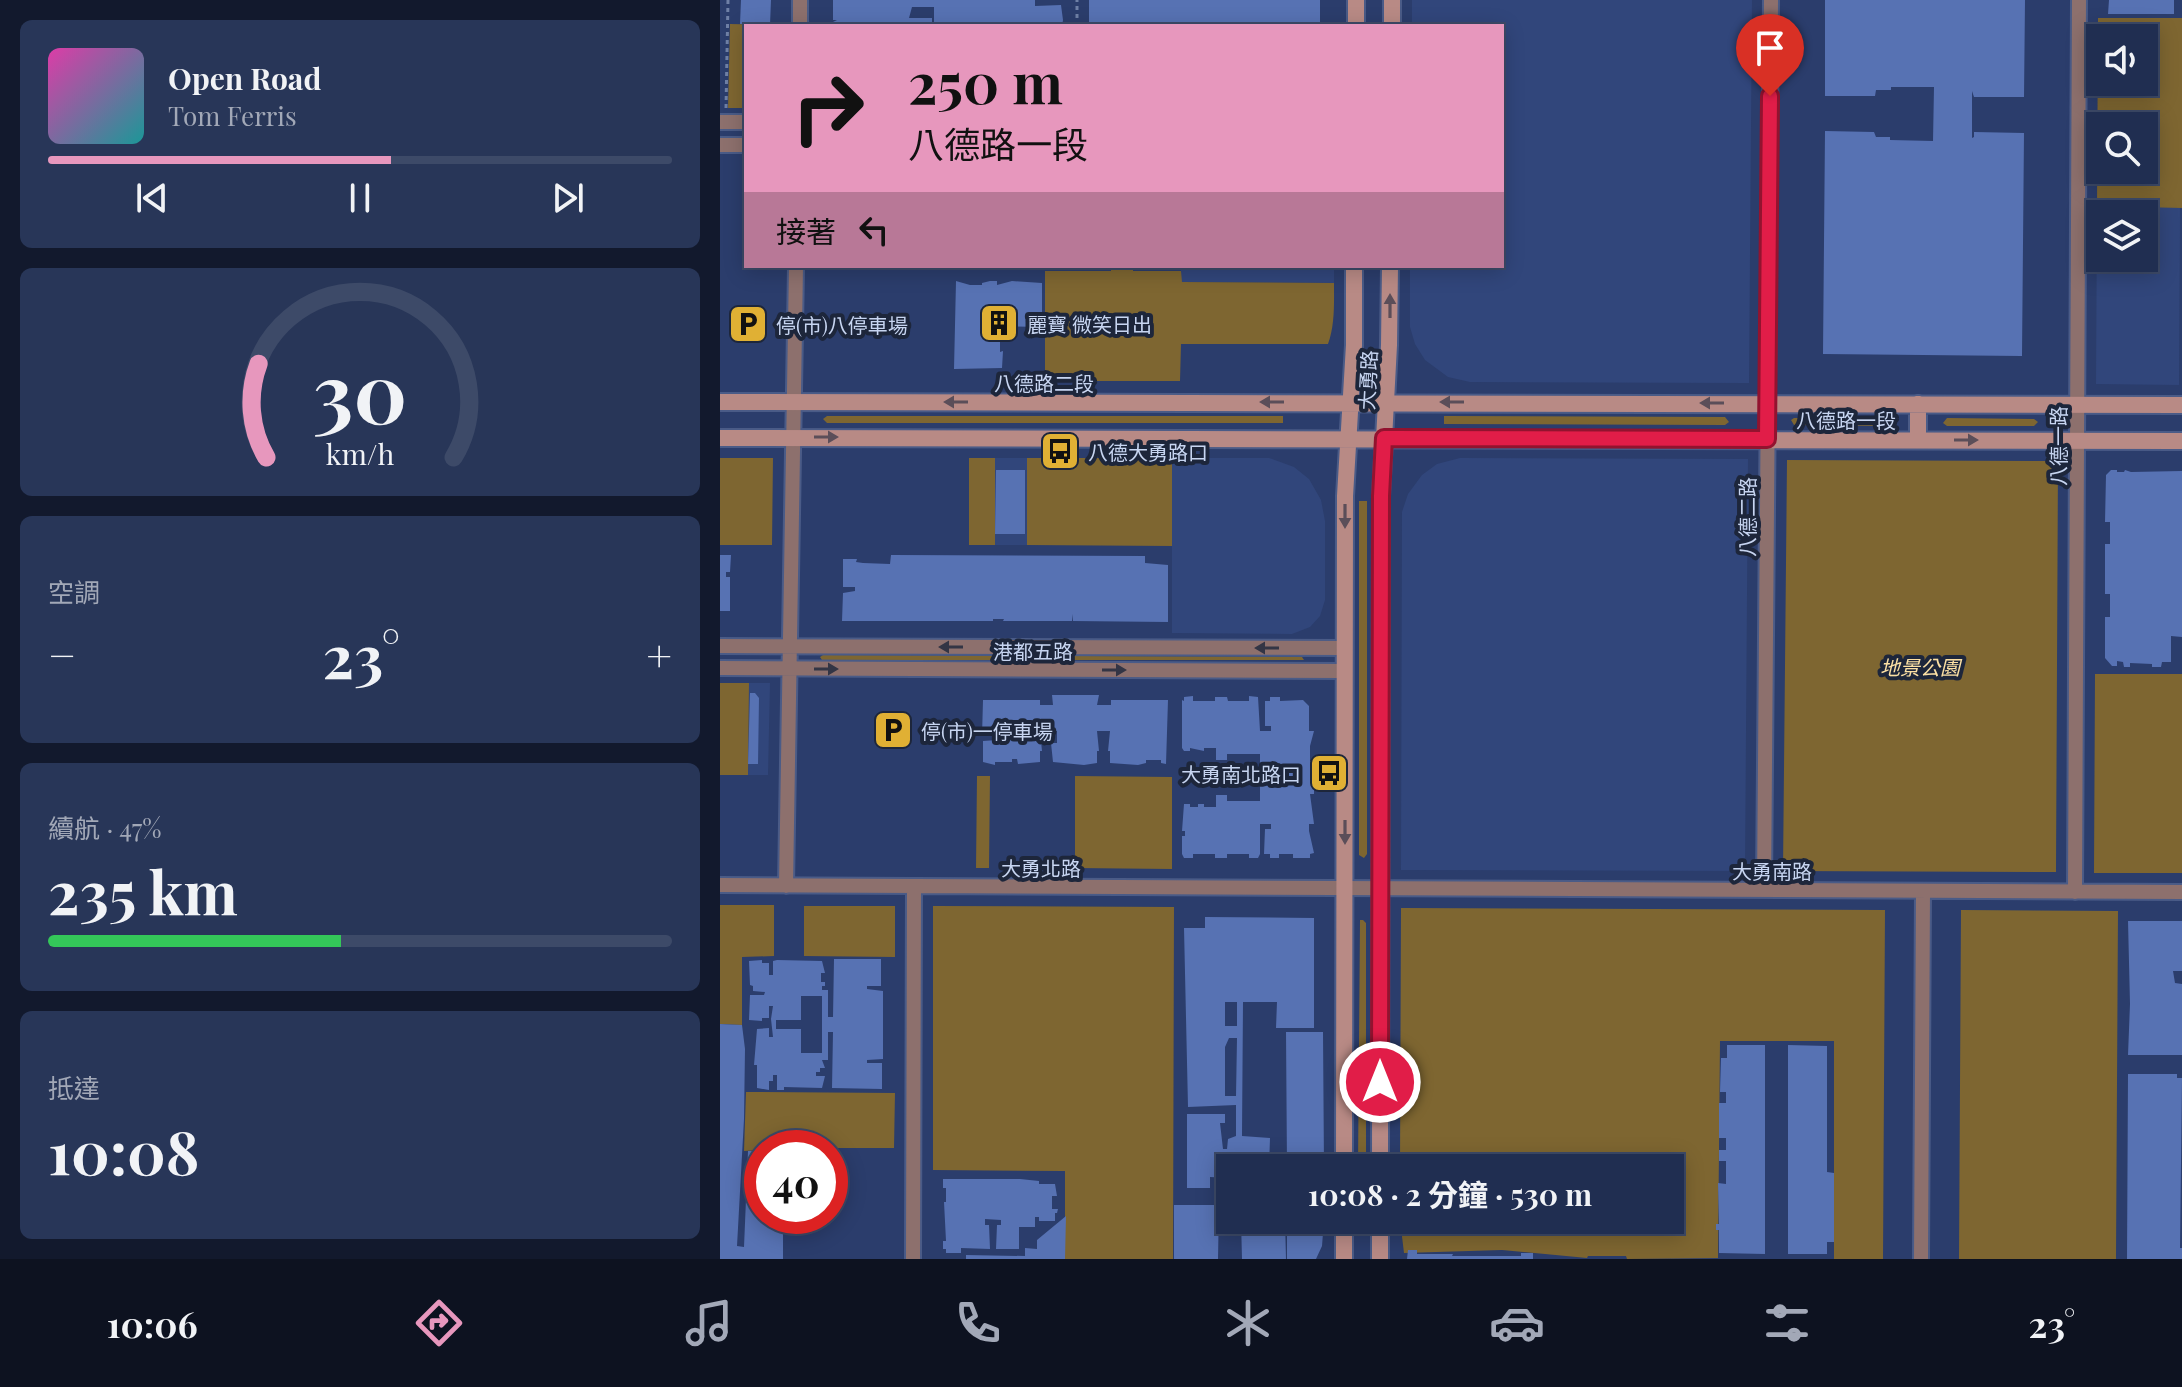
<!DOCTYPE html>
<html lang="zh-TW">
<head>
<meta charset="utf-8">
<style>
	:root { --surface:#202e51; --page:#283658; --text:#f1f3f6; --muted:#a2a8b7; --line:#3d4a68; --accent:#e797bd }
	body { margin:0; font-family:"Playfair Display","Noto Sans TC",serif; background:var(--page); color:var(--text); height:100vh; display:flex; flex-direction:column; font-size:30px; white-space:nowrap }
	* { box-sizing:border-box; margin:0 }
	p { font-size:26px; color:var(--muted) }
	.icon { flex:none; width:44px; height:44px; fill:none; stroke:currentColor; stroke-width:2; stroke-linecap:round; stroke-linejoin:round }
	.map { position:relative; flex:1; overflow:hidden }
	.details { display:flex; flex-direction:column; gap:20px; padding:20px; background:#12192d; width:720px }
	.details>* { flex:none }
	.guide { position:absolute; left:24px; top:24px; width:760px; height:244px; border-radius:0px; box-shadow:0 4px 20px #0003,0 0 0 2px var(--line); background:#e797bd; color:#111; overflow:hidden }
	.buttons { position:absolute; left:1366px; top:24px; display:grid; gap:16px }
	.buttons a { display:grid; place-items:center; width:72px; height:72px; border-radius:0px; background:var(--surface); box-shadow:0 4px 20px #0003,0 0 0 2px var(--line); font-size:40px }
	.speed { position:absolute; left:24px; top:1130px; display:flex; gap:16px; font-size:40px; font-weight:700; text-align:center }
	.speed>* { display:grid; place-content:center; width:104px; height:104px; border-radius:50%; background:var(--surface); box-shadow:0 4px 20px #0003,0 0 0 2px var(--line); line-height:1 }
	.speed .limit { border:12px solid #d22; background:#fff; color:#111 }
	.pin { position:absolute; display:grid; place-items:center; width:68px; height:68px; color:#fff; margin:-82px -34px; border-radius:50% 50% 50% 0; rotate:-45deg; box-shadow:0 0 8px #0007 }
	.pin .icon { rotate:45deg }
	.me { position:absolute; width:88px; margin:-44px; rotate:0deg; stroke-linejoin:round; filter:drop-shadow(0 0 6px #0008) }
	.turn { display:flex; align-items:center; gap:28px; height:168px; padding:0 32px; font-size:36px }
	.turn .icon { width:104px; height:104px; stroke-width:2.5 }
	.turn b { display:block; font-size:56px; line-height:68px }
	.then { display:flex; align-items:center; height:76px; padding:0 32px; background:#0003; gap:16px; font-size:30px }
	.big { font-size:60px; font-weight:700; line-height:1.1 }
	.details .widget { flex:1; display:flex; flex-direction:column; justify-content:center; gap:12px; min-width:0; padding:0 28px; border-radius:12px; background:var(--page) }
	.details .dial { align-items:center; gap:0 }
	.dial svg { height:208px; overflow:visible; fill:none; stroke:var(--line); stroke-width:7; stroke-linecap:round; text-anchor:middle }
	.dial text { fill:var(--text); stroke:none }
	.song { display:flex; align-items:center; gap:24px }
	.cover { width:96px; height:96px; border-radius:12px; background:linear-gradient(135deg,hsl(320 70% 55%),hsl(180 70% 35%)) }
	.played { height:8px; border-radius:4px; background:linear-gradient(90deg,var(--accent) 55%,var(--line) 55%) }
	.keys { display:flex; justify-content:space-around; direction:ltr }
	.heat { display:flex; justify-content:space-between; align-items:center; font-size:44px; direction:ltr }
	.charge { height:12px; border-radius:6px; background:linear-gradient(90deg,#34c759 47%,var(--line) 0) }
	.trip { position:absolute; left:496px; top:1154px; width:468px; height:80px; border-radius:0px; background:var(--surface); box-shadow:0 4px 20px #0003,0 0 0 2px var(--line); font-weight:700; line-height:80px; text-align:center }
	.menu { display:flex; height:128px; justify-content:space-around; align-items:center; background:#0d1220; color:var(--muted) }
	.menu .icon { width:56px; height:56px }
	.menu .current { color:var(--accent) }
	.menu b { font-size:36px; color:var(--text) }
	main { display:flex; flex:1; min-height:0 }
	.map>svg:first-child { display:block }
</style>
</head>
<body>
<main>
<section class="details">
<div class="widget">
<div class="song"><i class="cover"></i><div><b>Open Road</b><p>Tom Ferris</p></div></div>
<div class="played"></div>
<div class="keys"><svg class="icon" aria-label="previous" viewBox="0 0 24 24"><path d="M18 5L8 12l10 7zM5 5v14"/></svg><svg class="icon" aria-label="pause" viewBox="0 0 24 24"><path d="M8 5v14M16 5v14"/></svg><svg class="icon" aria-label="next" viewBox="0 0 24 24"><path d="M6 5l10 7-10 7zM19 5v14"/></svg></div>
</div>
<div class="widget dial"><svg viewBox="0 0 100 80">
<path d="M14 69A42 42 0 1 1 86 69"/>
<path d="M14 69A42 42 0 0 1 11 33" stroke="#e797bd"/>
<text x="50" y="56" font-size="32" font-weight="700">30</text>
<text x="50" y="72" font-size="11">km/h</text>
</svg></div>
<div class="widget"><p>空調</p>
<div class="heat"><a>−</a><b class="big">23°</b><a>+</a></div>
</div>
<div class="widget"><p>續航 · 47%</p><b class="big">235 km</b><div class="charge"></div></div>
<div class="widget"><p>抵達</p><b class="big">10:08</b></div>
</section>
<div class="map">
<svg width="1462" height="1259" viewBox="0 0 1462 1259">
	<rect width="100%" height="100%" fill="#2b3d6c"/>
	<path fill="#31467b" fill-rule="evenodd" d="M692,0H1032L1029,383L750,382L728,377L705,360L695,344L690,327V266H782V26H692Z
		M1377,206L1460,207L1459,385L1376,384ZM1380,214H1424V258H1380Z
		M461,266H614V283L461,282Z
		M275,458H307V545H275Z
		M452,458H549L574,467L589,479L601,500L605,521V600L600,616L590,627L572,634L452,633Z
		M740,458L1028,459L1025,871L681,870L682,512L688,494L702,475L717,464Z
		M29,683H50L48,775H28Z"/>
	<path fill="#7e6631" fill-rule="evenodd" d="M1378,18H1462V208L1377,206ZM1380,38H1424V82H1380ZM1424,126V170H1380V126Z
		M10,24L60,25L26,26V108H8Z
		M391,266H413V271H461L462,282L614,283C614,304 615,325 608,344H461L460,381H325V271H391Z
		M107,416H563V423H107L103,419Z
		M724,416L1005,417L1009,422L1005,425L724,424Z
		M1074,418H1169L1172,423L1169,426L1074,425L1071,420Z
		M1227,418L1314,419L1318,422L1314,426H1227L1223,423Z
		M0,458H53L52,545H0Z
		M249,458H275V545H249Z
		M307,458H452V546L307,545Z
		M1067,460L1338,461L1336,872L1063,871Z
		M639,501H647V854L644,858L639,855Z
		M103,655L582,657L584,660H102L100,657Z
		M1375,674H1462V873H1374Z
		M0,683H29L28,775H0Z
		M257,776H270L269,868H256Z
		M355,776L452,777V869L355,868Z
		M0,905H54V956L22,957V1025L0,1024Z
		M84,906H175V957L84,956Z
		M213,906L454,907L453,1259H345V1171L213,1170Z
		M681,908L1165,910L1163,1259H1114V1041H1000L998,1258L907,1259L906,1256H868L867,1258L782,1250L684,1253L680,1220H950V1168H680Z
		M1241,910L1398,911L1396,1259H1239Z
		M640,920H643L646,923V1168H638Z
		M26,1092L175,1093L174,1148H42V1150L24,1151Z"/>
	<path fill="#5772b3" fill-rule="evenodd" d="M21,0H51L50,25L20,24Z
		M113,0H315V6L341,5L343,20L342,26H214V7H192L189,18H212V26H113V22L117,20H113Z
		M369,0H600V26H369Z
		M1105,0H1305L1304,97H1254L1252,91V138L1254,137V132L1304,133L1302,356L1103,354L1105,131L1154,132L1156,137H1170V140L1213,141L1214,87H1171V90H1156L1155,96H1105Z
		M1389,0H1454V14H1388Z
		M236,281L250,285H262V283L270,281H277V285L292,281L322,283V327L280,326V352L283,351L282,368L234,369Z
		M276,470H305V534H275Z
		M1391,470H1397V472H1404L1405,470L1411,472L1462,471V637L1451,636V662H1442L1441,667H1432V664L1410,663V667H1404L1403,662L1397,661V666H1392L1385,658V617H1390V594H1385V544H1390V522H1385L1386,475Z
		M0,555H11L10,572H6V577H10V611H0Z
		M171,555L425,556V563L448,565V622L353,621V614L352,621H283L284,619H273V621H122L123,593L135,591V587H123V559H137L136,562L143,563L170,564Z
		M30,693H35L39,698L38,764H28Z
		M332,695H379L377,705H391V700H448L446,764L441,763V760H426V763L418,765L390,763V751H388L390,731H377L379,751H377V763L364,765L333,762L331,743H337V731H320L322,751H320V762L298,764L297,759H292V762H275V765L263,762V741L277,740V736H262L263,700H320V705H333Z
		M473,696V701H495V697H507L508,701H529V696L538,697L540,731H551V726H545V701H550V697H560V701L583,700L589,706V731H594L590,746V761H594V794H590L594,824H589V831L594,853L590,854V858H573V854H559V858H550V854H544L545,829H551V824H540V854L538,858H529V854H507V858H495V854H473V858H464L462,854V836H465V831H462L464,804H470V807H478V804H484V807H496V795H507V801H540V754H507V760H496V748H484V751L470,748V751H464L462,748V700L464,701V697Z
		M485,917L594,918V1028H556L557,1002H523L522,1136L550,1138L549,1168H510V1178L490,1177V1188H467V1114H505V1123H500L503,1149H507L508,1139L516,1136V1105L468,1107L464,928H485ZM505,1002H517V1026H505ZM509,1038H517L516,1096H505V1047Z
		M1408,921H1462V971H1453L1455,983L1462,984V1055H1408L1410,1004Z
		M114,959H161V986H147V989L163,991V1059L147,1060V1063H162V1089L112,1088L113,1032H108V1060H102L105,1068H100V1072H96V1076H105L102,1088L64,1087V1090H57V1075H53V1081H49V1090L37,1088V1065H34L37,1029L49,1028V1037H53L51,1019L53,1006H49V1018H42V1021L29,1020L30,995H44L45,992L33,991V986L30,985L29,961L42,960V963H49V975H53V961L57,960L102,961L105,973H101V982H105V986H102V990H108V1017H113ZM81,996H102V1053H81V1029H56V1020H81Z
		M0,1024L22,1025L25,1049L24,1119L17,1246L24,1247L28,1151H42V1216H63V1259H0Z
		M566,1032H603L604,1168H567Z
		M1007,1045H1045V1254L999,1253V1230H996V1224H999L998,1183L1006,1184V1161H999V1150H1006V1138H999V1103H1006V1092H1000L1001,1058H1007Z
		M1068,1045L1107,1046V1172L1114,1173V1242H1107V1254H1068Z
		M1408,1074H1457V1078H1462L1460,1248H1462V1259H1407Z
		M223,1179H300L319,1181V1184H335L337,1196H332V1209H338L337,1213H335V1221H319V1217H315V1227H299V1249H276L277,1225H281V1220L265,1219V1225H269L270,1249L241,1248V1253H226V1249H223V1241H226L224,1202H226V1188H223Z
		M454,1205H499L498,1259H454Z
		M346,1216L345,1259H246V1255L305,1256V1248L317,1249V1240Z
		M521,1220H565L566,1259H522Z
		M567,1220H604L602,1246L596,1259H567Z
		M688,1250H697V1254H733L732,1256H801V1253H813V1259H687Z"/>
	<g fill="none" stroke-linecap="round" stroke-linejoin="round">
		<defs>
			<path id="street" d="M80,26V0
				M0,122H26
				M0,145H26
				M0,646L625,648
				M0,668L625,671
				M0,885L1462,892
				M66,886L76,266
				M1044,890L1051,0
				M1355,892L1359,0
				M193,1259L194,887
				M1201,1259L1203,891"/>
			<path id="secondary" d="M636,26V0
				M672,26V0
				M0,402L1462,405
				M0,438L1462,441
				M1198,440V404
				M624,1168L625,496L634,345V266
				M660,1168L661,496L669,345L670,266
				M624,1259V1220
				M660,1259V1220"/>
		</defs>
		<use href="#street" stroke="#4a5b87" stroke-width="18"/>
		<use href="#secondary" stroke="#4a5b87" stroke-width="20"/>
		<path stroke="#6f80a6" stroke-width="3" stroke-dasharray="4 4" stroke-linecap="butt" d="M357,26V0
			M6,108L8,0"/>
		<use href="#street" stroke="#8d706d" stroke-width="14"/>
		<use href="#secondary" stroke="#b88a85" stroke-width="16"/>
	</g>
	<defs><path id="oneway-solid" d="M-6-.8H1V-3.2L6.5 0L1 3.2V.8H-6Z" transform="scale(2)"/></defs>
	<g fill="#5b4e59">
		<use href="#oneway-solid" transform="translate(670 306) rotate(-90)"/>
		<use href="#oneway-solid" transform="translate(236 402) rotate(-180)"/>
		<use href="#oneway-solid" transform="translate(552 402) rotate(-180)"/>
		<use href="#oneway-solid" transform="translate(732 402) rotate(-180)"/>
		<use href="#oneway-solid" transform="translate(992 403) rotate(-180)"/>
		<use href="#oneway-solid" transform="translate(106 437)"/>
		<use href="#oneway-solid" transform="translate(1246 440)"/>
		<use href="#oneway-solid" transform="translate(625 516) rotate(90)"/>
		<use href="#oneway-solid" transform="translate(625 832) rotate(90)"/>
	</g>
	<g fill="#333545">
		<use href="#oneway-solid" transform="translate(231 647) rotate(-180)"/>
		<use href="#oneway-solid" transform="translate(547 648) rotate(-180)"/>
		<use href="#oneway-solid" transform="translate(106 669)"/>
		<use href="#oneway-solid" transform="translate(394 670)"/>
	</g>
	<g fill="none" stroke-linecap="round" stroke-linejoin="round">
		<defs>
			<path id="route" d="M660,1082L661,496L664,438L1047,439L1050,96"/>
		</defs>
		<use href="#route" stroke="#92132f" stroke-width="20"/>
		<use href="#route" stroke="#e11d48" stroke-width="14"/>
	</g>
	<defs>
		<symbol id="building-square" viewBox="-11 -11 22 22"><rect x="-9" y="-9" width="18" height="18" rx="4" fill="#e0b034" stroke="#1d263b"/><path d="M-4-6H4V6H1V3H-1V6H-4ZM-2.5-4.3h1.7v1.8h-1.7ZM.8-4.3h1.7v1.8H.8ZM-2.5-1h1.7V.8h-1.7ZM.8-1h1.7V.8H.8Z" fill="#111"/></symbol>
		<symbol id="parking-square" viewBox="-11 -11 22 22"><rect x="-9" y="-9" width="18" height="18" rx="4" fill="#e0b034" stroke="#1d263b"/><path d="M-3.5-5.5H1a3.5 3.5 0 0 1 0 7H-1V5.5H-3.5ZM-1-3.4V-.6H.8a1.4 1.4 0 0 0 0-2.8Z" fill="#111"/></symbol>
		<symbol id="bus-square" viewBox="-11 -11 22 22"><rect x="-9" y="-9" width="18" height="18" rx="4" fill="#e0b034" stroke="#1d263b"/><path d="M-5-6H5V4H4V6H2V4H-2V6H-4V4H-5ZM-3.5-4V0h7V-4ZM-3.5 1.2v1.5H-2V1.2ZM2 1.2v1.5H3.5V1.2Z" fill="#111"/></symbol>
	</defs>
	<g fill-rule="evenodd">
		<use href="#building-square" x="257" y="301" width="44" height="44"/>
		<use href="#parking-square" x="6" y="302" width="44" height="44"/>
		<use href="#bus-square" x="318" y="429" width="44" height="44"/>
		<use href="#parking-square" x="151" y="708" width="44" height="44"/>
		<use href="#bus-square" x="587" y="751" width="44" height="44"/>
	</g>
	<g text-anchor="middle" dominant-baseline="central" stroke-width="8" stroke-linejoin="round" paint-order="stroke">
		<g font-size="20" fill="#c7d5f1" stroke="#1d263b" text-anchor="start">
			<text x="307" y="323">麗寶 微笑日出</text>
			<text x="56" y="324">停(市)八停車場</text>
			<text x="368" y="451">八德大勇路口</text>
			<text x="201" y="730">停(市)一停車場</text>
			<text x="581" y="773" text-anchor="end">大勇南北路口</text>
		</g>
		<g font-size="20" fill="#c7d5f1" stroke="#1d263b">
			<text transform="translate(647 380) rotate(-87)">大勇路</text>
			<text x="324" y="382">八德路二段</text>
			<text x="1126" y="419">八德路一段</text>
			<text transform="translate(1337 446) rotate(-90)">八德一路</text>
			<text transform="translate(1026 517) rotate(-90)">八德二路</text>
			<text x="313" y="650">港都五路</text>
			<text x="321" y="867">大勇北路</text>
			<text x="1052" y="870">大勇南路</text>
		</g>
		<g font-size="20" font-style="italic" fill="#fce0a4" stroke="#1d263b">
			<text x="1200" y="666">地景公園</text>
		</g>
	</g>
</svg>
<div class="buttons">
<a><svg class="icon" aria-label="sound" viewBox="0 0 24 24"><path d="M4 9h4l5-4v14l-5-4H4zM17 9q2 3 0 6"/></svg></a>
<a><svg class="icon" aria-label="search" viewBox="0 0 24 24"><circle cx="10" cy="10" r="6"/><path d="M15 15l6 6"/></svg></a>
<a><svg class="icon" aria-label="layers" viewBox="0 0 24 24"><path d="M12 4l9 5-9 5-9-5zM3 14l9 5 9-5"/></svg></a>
</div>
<div class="speed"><div class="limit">40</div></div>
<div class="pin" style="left:1050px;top:96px;background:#d93025"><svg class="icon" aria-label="arrive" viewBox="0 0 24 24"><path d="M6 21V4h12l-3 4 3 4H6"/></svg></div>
<svg class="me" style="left:660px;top:1082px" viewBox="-20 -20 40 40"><circle r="17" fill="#e11d48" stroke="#fff" stroke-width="3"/><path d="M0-11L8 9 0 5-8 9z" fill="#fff"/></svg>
<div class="trip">10:08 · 2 分鐘 · 530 m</div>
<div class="guide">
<div class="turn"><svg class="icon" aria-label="right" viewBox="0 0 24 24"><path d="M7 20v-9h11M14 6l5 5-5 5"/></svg><div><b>250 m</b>八德路一段</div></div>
<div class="then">接著<svg class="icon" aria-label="left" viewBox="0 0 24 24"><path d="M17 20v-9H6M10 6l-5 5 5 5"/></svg></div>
</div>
</div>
</main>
<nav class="menu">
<b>10:06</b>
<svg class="icon current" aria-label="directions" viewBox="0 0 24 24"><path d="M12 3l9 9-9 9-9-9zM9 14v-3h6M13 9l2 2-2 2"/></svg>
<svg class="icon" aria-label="music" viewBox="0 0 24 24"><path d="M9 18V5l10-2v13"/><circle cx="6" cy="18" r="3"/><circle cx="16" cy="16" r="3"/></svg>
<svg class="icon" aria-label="phone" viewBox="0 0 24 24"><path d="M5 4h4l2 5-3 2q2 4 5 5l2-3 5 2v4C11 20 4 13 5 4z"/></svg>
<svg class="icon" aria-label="climate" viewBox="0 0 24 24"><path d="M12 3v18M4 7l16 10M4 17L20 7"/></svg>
<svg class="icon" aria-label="car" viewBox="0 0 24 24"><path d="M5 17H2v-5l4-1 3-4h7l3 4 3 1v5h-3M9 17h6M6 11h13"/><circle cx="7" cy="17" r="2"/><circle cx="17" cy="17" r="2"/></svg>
<svg class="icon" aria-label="filters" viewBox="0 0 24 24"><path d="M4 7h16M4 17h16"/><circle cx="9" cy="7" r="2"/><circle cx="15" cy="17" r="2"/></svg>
<b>23°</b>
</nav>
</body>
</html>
